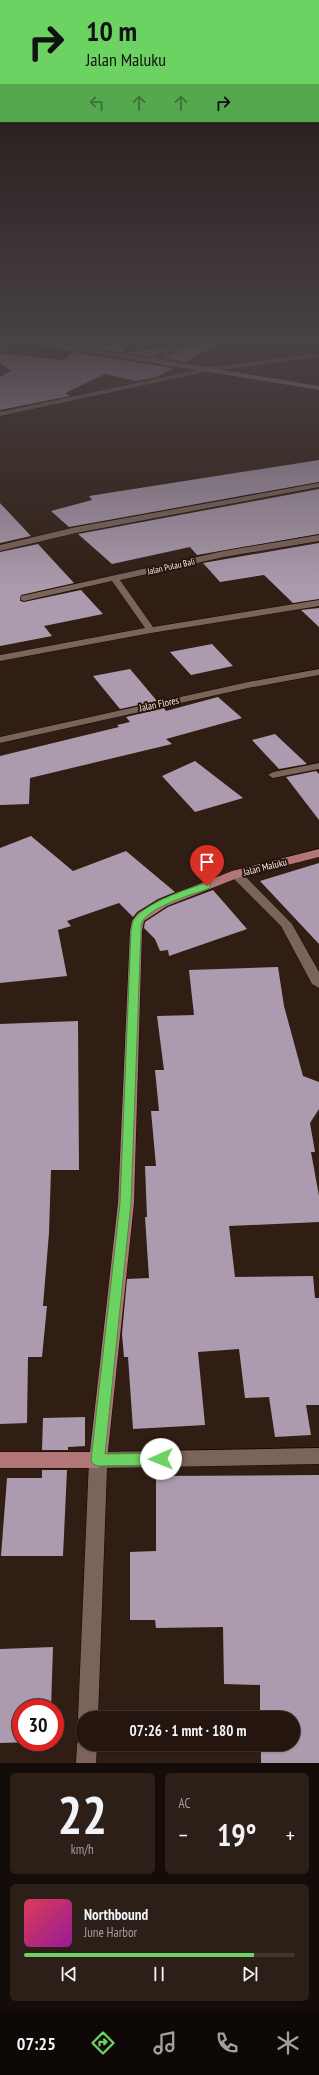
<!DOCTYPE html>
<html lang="id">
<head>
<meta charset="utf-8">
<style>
	:root { --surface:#24160f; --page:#2c1f18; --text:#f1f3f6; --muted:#a39f9e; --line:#41352f; --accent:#6cd362 }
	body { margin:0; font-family:"PT Sans Narrow",sans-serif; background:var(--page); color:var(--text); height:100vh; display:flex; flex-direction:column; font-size:15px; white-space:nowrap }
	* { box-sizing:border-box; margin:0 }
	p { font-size:13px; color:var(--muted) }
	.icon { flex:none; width:22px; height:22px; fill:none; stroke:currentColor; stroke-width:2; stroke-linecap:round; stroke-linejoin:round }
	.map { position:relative; height:1763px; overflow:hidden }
	.details { display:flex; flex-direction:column; gap:10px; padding:10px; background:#140c08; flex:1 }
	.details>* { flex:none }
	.top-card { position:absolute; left:0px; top:0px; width:319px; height:122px; box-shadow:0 1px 3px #0004,0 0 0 1px var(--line); background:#6cd362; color:#111; overflow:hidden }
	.speed { position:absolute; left:12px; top:1699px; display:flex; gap:8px; font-size:20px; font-weight:700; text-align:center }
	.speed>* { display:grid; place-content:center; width:52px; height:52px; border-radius:50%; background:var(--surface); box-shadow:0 1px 3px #0004,0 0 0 1px var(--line); line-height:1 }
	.speed .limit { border:6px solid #d22; background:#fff; color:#111 }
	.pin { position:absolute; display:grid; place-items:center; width:34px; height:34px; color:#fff; margin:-41px -17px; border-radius:50% 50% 50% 0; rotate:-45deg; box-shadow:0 0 4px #0007 }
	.pin .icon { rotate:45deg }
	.me { position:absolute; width:44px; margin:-22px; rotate:269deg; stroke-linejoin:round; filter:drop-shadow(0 0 3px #0008) }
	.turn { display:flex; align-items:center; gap:14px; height:84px; padding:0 20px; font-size:18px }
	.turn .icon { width:52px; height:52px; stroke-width:2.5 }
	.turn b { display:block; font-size:28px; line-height:34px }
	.lanes { display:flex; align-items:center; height:38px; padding:0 20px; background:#0003; justify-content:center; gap:20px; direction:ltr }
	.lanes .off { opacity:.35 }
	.big { font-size:30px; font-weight:700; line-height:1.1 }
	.details .widget { flex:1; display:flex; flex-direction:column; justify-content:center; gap:6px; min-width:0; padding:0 14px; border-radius:6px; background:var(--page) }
	.details .dial { align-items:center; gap:0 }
	.dial b { font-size:52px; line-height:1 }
	.song { display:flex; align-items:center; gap:12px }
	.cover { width:48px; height:48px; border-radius:6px; background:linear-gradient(135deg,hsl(350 70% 55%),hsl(300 70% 35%)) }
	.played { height:4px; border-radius:2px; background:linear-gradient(90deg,var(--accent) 85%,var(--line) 85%) }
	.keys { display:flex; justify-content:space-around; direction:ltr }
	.heat { display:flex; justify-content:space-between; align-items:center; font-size:22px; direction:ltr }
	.details .tiles { flex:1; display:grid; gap:10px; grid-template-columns:1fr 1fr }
	.widget:last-child { grid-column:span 2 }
	.trip { position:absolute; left:76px; top:1711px; width:224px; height:40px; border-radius:20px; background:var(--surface); box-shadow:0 1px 3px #0004,0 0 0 1px var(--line); font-weight:700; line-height:40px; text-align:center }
	.tabs { display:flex; height:64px; justify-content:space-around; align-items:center; background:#0e0906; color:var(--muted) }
	.tabs .icon { width:28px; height:28px }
	.tabs .selected { color:var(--accent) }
	.tabs b { font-size:18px; color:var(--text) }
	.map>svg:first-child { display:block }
</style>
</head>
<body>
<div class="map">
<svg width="319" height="1763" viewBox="0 0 319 1763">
	<rect width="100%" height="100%" fill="#301e14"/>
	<path fill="#ac9bae" d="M85,342H134L122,352L80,346Z
		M217,342L220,343L185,362L163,358L190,345Z
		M171,347L153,357L124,353Z
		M73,352L173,368L157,377L136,381L105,374L65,393L70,396L0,410V377L11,371L0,363V354L3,353L59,360H64Z
		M319,460V482L69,527L51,511L92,500L89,496Z
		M319,489V534L197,555L190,547L112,564L78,534Z
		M0,503L31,536L0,543Z
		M319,543V599L293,603L264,575L220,582L203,563Z
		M38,544L74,583L21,595L20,601L24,602L81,590L103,614L44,626L52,636L0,646V552Z
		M319,608V627L301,610Z
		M212,644L233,666L191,675L170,652Z
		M130,669L157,701L120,709L93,676Z
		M218,697L242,718L166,739L172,744L30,778L29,804L0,805V756L119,727L117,725L130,722L126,717L164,708L166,711Z
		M275,734L307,764L279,769L252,740Z
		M195,761L243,798L195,812L162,776Z
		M316,771L319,774V820L286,777Z
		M31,836L73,871L126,851L175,892L158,899L137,912L133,917L119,903L67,921L71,926L58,930L67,976L0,983V848Z
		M319,863V944L260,881Z
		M213,890L247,929L169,956L168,950L160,951L155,939L144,928L145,922L168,907Z
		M278,967L284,1006L303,1076L319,1082V1109L310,1123L315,1152H311L319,1196V1222L229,1226L235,1277L313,1276L315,1298H319V1405H306L311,1435L275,1437L269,1397L245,1398L239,1349L198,1352L205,1425L133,1429L128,1357H124L122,1334L127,1279L149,1278L145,1217H147L145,1166H156L151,1111H159L155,1070H164L157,1016L194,1015L189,970Z
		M78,1021L79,1170H51L49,1233L43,1306H47L42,1357H28L27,1423L0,1424V1024Z
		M85,1417V1446L68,1447V1450H42L43,1418Z
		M42,1470H67L63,1556H1L7,1478H42Z
		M319,1475V1763H261V1744H293V1718H260V1685L224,1684L223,1627L156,1628L155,1620H130V1552L156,1551V1476Z
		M53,1647L51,1708H21V1742H34L0,1743V1649Z"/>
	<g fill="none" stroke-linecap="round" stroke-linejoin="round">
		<defs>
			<path id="minor" d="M7,342H14L0,353V348Z
				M185,342H193L154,361L149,360Z
				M319,353V357L211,371L0,416V412L211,367Z
				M319,483V487L76,533L0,551V545L76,527Z
				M319,535V541L224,557L120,580L153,627L319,600V606L151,633L0,661V655L145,628L112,581L24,601L21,600V596L224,551Z
				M319,669V675L248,688L0,743V737L248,682Z
				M319,763V769L273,778L268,775L273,772Z
				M236,870L240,871L292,924L319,972V988L312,984L281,926L232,877L230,874L232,871Z
				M319,1448V1464L107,1468L98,1718H83V1726L81,1725L78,1718L89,1460L92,1455L98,1452Z
				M83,1735V1744H97L96,1763H76L77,1744L80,1737Z"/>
			<path id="major" d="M21,342H38L152,358L319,386V390Z
				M319,849V857L240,877L167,906L144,921L142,931L134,1203L107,1460L104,1465L98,1468H0V1452H90L118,1203L130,931L132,921L138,913L159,900L232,871Z"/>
		</defs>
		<use href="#minor" stroke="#170702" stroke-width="1"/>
		<use href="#major" stroke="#170702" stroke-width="1"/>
		<use href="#minor" fill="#7b6459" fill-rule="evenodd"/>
		<use href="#major" fill="#b07678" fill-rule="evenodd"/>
	</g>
	<linearGradient id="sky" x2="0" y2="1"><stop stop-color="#1a100b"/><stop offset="0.58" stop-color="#484145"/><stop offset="1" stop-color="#484145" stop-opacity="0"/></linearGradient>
	<rect width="319" height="589" fill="url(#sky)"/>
	<path fill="#6cd362" stroke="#468940" d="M207,883L210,884V888C194,894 151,906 142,922C141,924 141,928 141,931L131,1203L105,1454L161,1453L166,1455L168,1459L166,1463L161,1465L98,1466L93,1464L91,1460L120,1203L131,931C132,927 132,922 134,919C146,903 188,888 207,883Z"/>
	<g text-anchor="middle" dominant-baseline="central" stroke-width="4" stroke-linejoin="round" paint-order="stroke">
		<g font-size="9" fill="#f7e9e3" stroke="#26140b">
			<text transform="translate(171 566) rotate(-13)">Jalan Pulau Bali</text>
		</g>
		<g font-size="10" fill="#f7e9e3" stroke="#26140b">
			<text transform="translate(159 704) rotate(-12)">Jalan Flores</text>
			<text transform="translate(265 867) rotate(-14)">Jalan Maluku</text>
		</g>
	</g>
</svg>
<div class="speed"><div class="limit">30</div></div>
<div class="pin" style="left:207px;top:886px;background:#d93025"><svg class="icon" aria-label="arrive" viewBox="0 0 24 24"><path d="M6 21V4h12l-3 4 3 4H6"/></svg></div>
<svg class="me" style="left:161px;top:1459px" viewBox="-20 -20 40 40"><circle r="19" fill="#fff"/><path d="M0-13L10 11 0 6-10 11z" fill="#6cd362"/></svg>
<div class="trip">07:26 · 1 mnt · 180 m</div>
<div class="top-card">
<div class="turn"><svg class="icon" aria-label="right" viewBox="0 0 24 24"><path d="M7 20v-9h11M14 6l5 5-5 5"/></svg><div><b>10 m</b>Jalan Maluku</div></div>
<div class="lanes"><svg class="icon off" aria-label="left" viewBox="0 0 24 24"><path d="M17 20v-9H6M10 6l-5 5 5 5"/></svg><svg class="icon off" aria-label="ahead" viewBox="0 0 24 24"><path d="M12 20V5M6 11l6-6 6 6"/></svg><svg class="icon off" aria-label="ahead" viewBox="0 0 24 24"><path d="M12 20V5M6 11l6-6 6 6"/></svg><svg class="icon" aria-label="right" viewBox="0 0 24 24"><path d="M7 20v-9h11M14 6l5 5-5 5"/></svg></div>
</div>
</div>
<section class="details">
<div class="tiles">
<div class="widget dial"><b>22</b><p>km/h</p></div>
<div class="widget"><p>AC</p>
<div class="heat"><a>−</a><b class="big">19°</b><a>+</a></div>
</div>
<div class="widget">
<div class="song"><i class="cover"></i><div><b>Northbound</b><p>June Harbor</p></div></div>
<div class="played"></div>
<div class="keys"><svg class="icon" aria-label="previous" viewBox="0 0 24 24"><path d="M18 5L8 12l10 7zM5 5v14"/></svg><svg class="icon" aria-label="pause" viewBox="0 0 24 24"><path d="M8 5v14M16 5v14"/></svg><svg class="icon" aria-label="next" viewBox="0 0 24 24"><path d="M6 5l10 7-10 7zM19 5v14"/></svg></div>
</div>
</div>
</section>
<nav class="tabs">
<b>07:25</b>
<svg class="icon selected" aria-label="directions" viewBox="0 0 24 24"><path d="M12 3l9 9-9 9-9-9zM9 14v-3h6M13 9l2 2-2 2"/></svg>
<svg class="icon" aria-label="music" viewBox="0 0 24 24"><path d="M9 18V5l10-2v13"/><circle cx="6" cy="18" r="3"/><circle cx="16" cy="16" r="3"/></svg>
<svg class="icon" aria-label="phone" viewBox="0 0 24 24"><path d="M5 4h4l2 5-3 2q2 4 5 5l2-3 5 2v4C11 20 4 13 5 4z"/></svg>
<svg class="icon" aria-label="climate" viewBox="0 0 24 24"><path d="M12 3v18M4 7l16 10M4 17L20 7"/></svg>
</nav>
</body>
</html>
